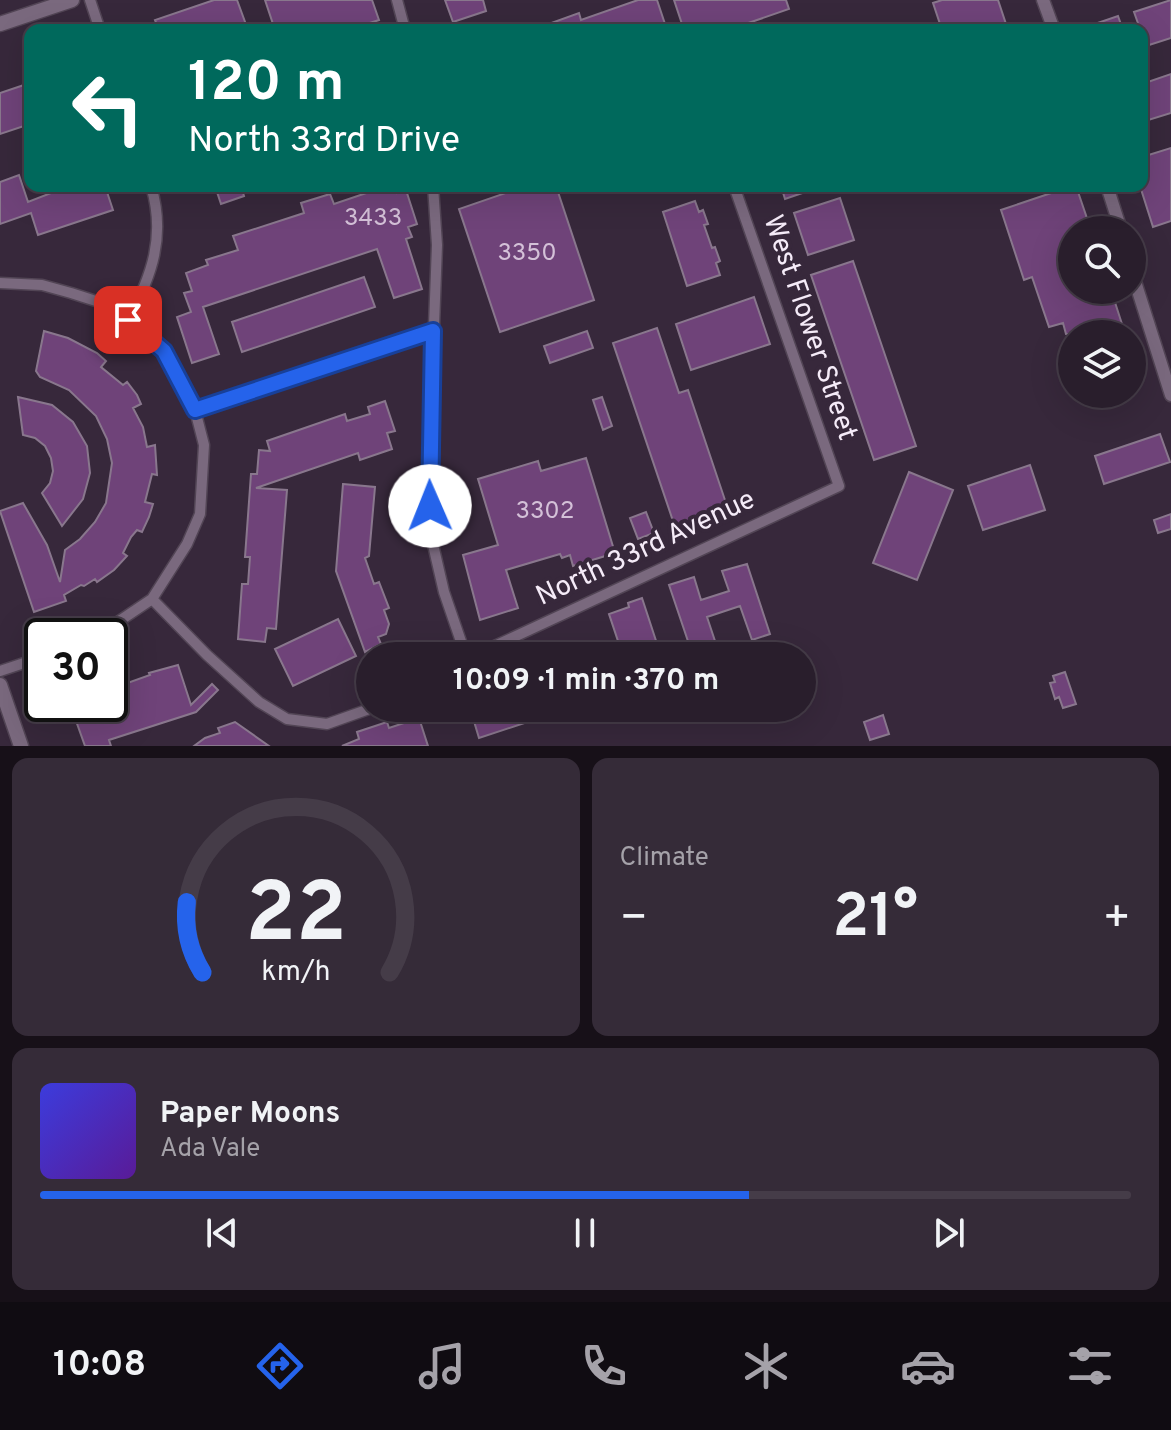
<!DOCTYPE html>
<html lang="en">
<head>
<meta charset="utf-8">
<style>
	:root { --surface:#291e2c; --page:#352b38; --text:#f1f3f6; --muted:#a5a2a9; --line:#453c48; --accent:#2563eb }
	body { margin:0; font-family:Overpass,sans-serif; background:var(--page); color:var(--text); height:100vh; display:flex; flex-direction:column; font-size:30px; white-space:nowrap }
	* { box-sizing:border-box; margin:0 }
	p { font-size:26px; color:var(--muted) }
	.icon { flex:none; width:44px; height:44px; fill:none; stroke:currentColor; stroke-width:2; stroke-linecap:round; stroke-linejoin:round }
	.map { position:relative; height:746px; overflow:hidden }
	.panel { display:flex; flex-direction:column; gap:12px; padding:12px; background:#171018; flex:1 }
	.panel>* { flex:none }
	.hud { position:absolute; left:24px; top:24px; width:1124px; height:168px; border-radius:16px; box-shadow:0 8px 32px #0002,0 0 0 2px var(--line); background:#00695c; color:#fff; overflow:hidden }
	.fabs { position:absolute; left:1058px; top:216px; display:grid; gap:16px }
	.fabs a { display:grid; place-items:center; width:88px; height:88px; border-radius:50%; background:var(--surface); box-shadow:0 8px 32px #0002,0 0 0 2px var(--line); font-size:40px }
	.speed { position:absolute; left:24px; top:618px; display:flex; gap:16px; font-size:40px; font-weight:700; text-align:center }
	.speed>* { display:grid; place-content:center; width:104px; height:104px; border-radius:50%; background:var(--surface); box-shadow:0 8px 32px #0002,0 0 0 2px var(--line); line-height:1 }
	.speed .limit { border:4px solid #111; border-radius:12px; background:#fff; color:#111 }
	.pin { position:absolute; display:grid; place-items:center; width:68px; height:68px; color:#fff; margin:-34px; border-radius:16px; box-shadow:0 4px 12px #0006 }
	.me { position:absolute; width:88px; margin:-44px; rotate:359deg; stroke-linejoin:round; filter:drop-shadow(0 0 6px #0008) }
	.turn { display:flex; align-items:center; gap:28px; height:168px; padding:0 32px; font-size:36px }
	.turn .icon { width:104px; height:104px; stroke-width:2.5 }
	.turn b { display:block; font-size:56px; line-height:68px }
	.big { font-size:60px; font-weight:700; line-height:1.1 }
	.panel .tile { flex:1; display:flex; flex-direction:column; justify-content:center; gap:12px; min-width:0; padding:0 28px; border-radius:16px; background:var(--page) }
	.panel .dial { align-items:center; gap:0 }
	.dial svg { height:208px; overflow:visible; fill:none; stroke:var(--line); stroke-width:7; stroke-linecap:round; text-anchor:middle }
	.dial text { fill:var(--text); stroke:none }
	.song { display:flex; align-items:center; gap:24px }
	.cover { width:96px; height:96px; border-radius:12px; background:linear-gradient(135deg,hsl(240 70% 55%),hsl(270 70% 35%)) }
	.played { height:8px; border-radius:4px; background:linear-gradient(90deg,var(--accent) 65%,var(--line) 65%) }
	.keys { display:flex; justify-content:space-around; direction:ltr }
	.heat { display:flex; justify-content:space-between; align-items:center; font-size:44px; direction:ltr }
	.panel .tiles { flex:1; display:grid; gap:12px; grid-template-columns:1fr 1fr }
	.tile:last-child { grid-column:span 2 }
	.trip { position:absolute; left:356px; top:642px; width:460px; height:80px; border-radius:40px; background:var(--surface); box-shadow:0 8px 32px #0002,0 0 0 2px var(--line); font-weight:700; line-height:80px; text-align:center }
	.tab-bar { display:flex; height:128px; justify-content:space-around; align-items:center; background:#100c12; color:var(--muted) }
	.tab-bar .icon { width:56px; height:56px }
	.tab-bar .selected { color:var(--accent) }
	.tab-bar b { font-size:36px; color:var(--text) }
	.map>svg:first-child { display:block }
</style>
</head>
<body>
<div class="map">
<svg width="1171" height="746" viewBox="0 0 1171 746">
	<rect width="100%" height="100%" fill="#37283b"/>
	<path fill="#6f4379" stroke="#89778d" stroke-width="2" d="M214,0H237L248,30H159L155,20Z
		M265,0H372L379,20L348,30H275Z
		M445,0H483L486,11L453,22Z
		M638,0H657L667,30H532L579,13L581,20Z
		M674,0H786L789,9L728,30H684Z
		M942,0H998L1008,30H942L933,3Z
		M1171,0V38L1146,46L1134,12Z
		M1118,16L1123,30H1080V29Z
		M1171,74V113L1142,122V84Z
		M30,83V124L0,134V93Z
		M1171,148V221L1153,227L1140,186H1142V157Z
		M19,175L28,202L69,186H105L113,210L38,235L31,213L0,224V182Z
		M215,186H241L244,196L221,204Z
		M387,186H394L397,193L406,190L417,224L408,227L412,237L406,239L422,289L394,298L377,249L203,307L219,354L192,363L177,317L191,312L184,293L192,291L186,273L208,265L206,260L238,250L233,236L304,213L301,203L330,194L334,204Z
		M526,186H556L594,300L500,332L459,209Z
		M781,186H820V187L785,199Z
		M1072,186H1076L1091,230H1072V290H1111L1122,324L1092,334H1066L1063,323L1049,327L1032,277L1024,280L1001,210Z
		M840,198L854,240L808,255L794,213Z
		M695,201L699,212L703,210L708,224L704,225L712,248L715,247L720,261L716,263L720,275L687,286L663,212Z
		M853,261L916,446L874,460L811,275Z
		M364,277L375,307L242,352L232,322Z
		M754,297L770,344L691,370L676,324Z
		M657,328L679,393L688,390L728,509L675,527L613,343Z
		M44,331L68,338L97,353L106,361L101,367L123,385L127,382L137,395L141,404L133,408L143,427L147,447L155,445L157,475L152,474L145,502L153,504L149,517L142,532L137,530L131,537L123,553L127,556L114,570L97,582L95,579L84,586L81,585L64,595L66,601L34,612L0,511L23,503L47,545L60,582L65,550L80,539L95,522L106,503L112,463L107,439L96,416L69,390L40,377L36,371Z
		M587,331L593,348L550,363L544,346Z
		M18,397L52,405L73,422L87,446L90,473L83,499L62,526L42,493L50,483L53,471L51,458L45,446L35,438L23,435Z
		M602,397L612,426L603,430L593,400Z
		M385,401L395,431L387,433L392,449L360,460L358,453L256,488L287,490L276,629L267,628L265,642L238,639L242,584H248L250,557H245L251,474H257L259,450L270,451L267,441L345,414L347,421L370,414L368,407Z
		M1160,434L1170,462L1104,484L1095,456Z
		M586,458L615,553L573,566L570,555L562,558L560,554L506,570L518,608L480,620L463,555L498,545L478,479L538,461L541,471Z
		M1030,465L1045,510L983,530L968,486Z
		M909,472L953,490L917,580L873,563Z
		M343,484L375,487L369,556L365,558L374,584L379,582L389,608L384,610L389,624L386,634L378,637L381,644L365,652L336,571Z
		M646,512L654,533L638,539L630,518Z
		M1171,514V529L1158,533L1154,520Z
		M747,564L770,634L752,640L740,606L707,617L720,656H693L669,585L694,577L701,600L729,591L722,571Z
		M642,598L661,656H623L609,614L629,607L628,603Z
		M338,619L356,656L293,686L275,649Z
		M575,642L580,656H539L548,651L547,649Z
		M178,665L191,705L212,684L218,690L196,712L109,740L111,746H85L70,704H110V686L121,682L122,685L150,675L149,673Z
		M1065,672L1076,704L1063,708L1059,697L1055,699L1050,683L1055,682L1053,676Z
		M470,708H564V710L479,738Z
		M883,715L889,734L870,740L864,722Z
		M419,718L428,746H342L359,739L357,732L387,722L389,728Z
		M235,722L269,746H194L205,738L220,733L218,728Z"/>
	<g fill="none" stroke-linecap="round" stroke-linejoin="round">
		<defs>
			<path id="minor" d="M90,0L100,30
				M397,0L405,30
				M433,186L437,245L429,460L431,536L444,592L466,656
				M0,283L42,285L71,293L99,302L128,320L164,351L195,410L204,445L200,514L187,544L152,599L97,636
				M128,320C152,276 166,236 151,186
				M195,410L433,331
				M152,599L207,655L259,702L287,719L327,724L372,708
				M473,656L839,486L734,186
				M0,671L42,657"/>
			<path id="tertiary" d="M1043,0L1054,30
				M1107,186L1121,230
				M1132,272L1171,395"/>
			<path id="secondary" d="M0,24L72,0
				M0,685L21,746"/>
		</defs>
		<use href="#minor" stroke="#524555" stroke-width="13"/>
		<use href="#tertiary" stroke="#524555" stroke-width="15"/>
		<use href="#secondary" stroke="#524555" stroke-width="17"/>
		<use href="#minor" stroke="#7a697e" stroke-width="10"/>
		<use href="#tertiary" stroke="#7a697e" stroke-width="12"/>
		<use href="#secondary" stroke="#7a697e" stroke-width="14"/>
	</g>
	<g fill="none" stroke-linecap="round" stroke-linejoin="round">
		<defs>
			<path id="route" d="M128,320L164,351L195,410L433,331L430,506"/>
		</defs>
		<use href="#route" stroke="#184099" stroke-width="20"/>
		<use href="#route" stroke="#2563eb" stroke-width="14"/>
	</g>
	<g text-anchor="middle" dominant-baseline="central" stroke-width="8" stroke-linejoin="round" paint-order="stroke">
		<g font-size="24" fill="#d4c1d8">
			<text x="373" y="219">3433</text>
			<text x="527" y="254">3350</text>
			<text x="545" y="512">3302</text>
		</g>
		<g font-size="28" fill="#f5ebf8" stroke="#37283b">
			<text transform="translate(809 328) rotate(71)">West Flower Street</text>
			<text transform="translate(646 549) rotate(-25)">North 33rd Avenue</text>
		</g>
	</g>
</svg>
<div class="fabs">
<a><svg class="icon" aria-label="search" viewBox="0 0 24 24"><circle cx="10" cy="10" r="6"/><path d="M15 15l6 6"/></svg></a>
<a><svg class="icon" aria-label="layers" viewBox="0 0 24 24"><path d="M12 4l9 5-9 5-9-5zM3 14l9 5 9-5"/></svg></a>
</div>
<div class="speed"><div class="limit">30</div></div>
<div class="pin" style="left:128px;top:320px;background:#d93025"><svg class="icon" aria-label="arrive" viewBox="0 0 24 24"><path d="M6 21V4h12l-3 4 3 4H6"/></svg></div>
<svg class="me" style="left:430px;top:506px" viewBox="-20 -20 40 40"><circle r="19" fill="#fff"/><path d="M0-13L10 11 0 6-10 11z" fill="#2563eb"/></svg>
<div class="trip">10:09 · 1 min · 370 m</div>
<div class="hud">
<div class="turn"><svg class="icon" aria-label="left" viewBox="0 0 24 24"><path d="M17 20v-9H6M10 6l-5 5 5 5"/></svg><div><b>120 m</b>North 33rd Drive</div></div>
</div>
</div>
<section class="panel">
<div class="tiles">
<div class="tile dial"><svg viewBox="0 0 100 80">
<path d="M14 69A42 42 0 1 1 86 69"/>
<path d="M14 69A42 42 0 0 1 8 42" stroke="#2563eb"/>
<text x="50" y="56" font-size="32" font-weight="700">22</text>
<text x="50" y="72" font-size="11">km/h</text>
</svg></div>
<div class="tile"><p>Climate</p>
<div class="heat"><a>−</a><b class="big">21°</b><a>+</a></div>
</div>
<div class="tile">
<div class="song"><i class="cover"></i><div><b>Paper Moons</b><p>Ada Vale</p></div></div>
<div class="played"></div>
<div class="keys"><svg class="icon" aria-label="previous" viewBox="0 0 24 24"><path d="M18 5L8 12l10 7zM5 5v14"/></svg><svg class="icon" aria-label="pause" viewBox="0 0 24 24"><path d="M8 5v14M16 5v14"/></svg><svg class="icon" aria-label="next" viewBox="0 0 24 24"><path d="M6 5l10 7-10 7zM19 5v14"/></svg></div>
</div>
</div>
</section>
<nav class="tab-bar">
<b>10:08</b>
<svg class="icon selected" aria-label="directions" viewBox="0 0 24 24"><path d="M12 3l9 9-9 9-9-9zM9 14v-3h6M13 9l2 2-2 2"/></svg>
<svg class="icon" aria-label="music" viewBox="0 0 24 24"><path d="M9 18V5l10-2v13"/><circle cx="6" cy="18" r="3"/><circle cx="16" cy="16" r="3"/></svg>
<svg class="icon" aria-label="phone" viewBox="0 0 24 24"><path d="M5 4h4l2 5-3 2q2 4 5 5l2-3 5 2v4C11 20 4 13 5 4z"/></svg>
<svg class="icon" aria-label="climate" viewBox="0 0 24 24"><path d="M12 3v18M4 7l16 10M4 17L20 7"/></svg>
<svg class="icon" aria-label="car" viewBox="0 0 24 24"><path d="M5 17H2v-5l4-1 3-4h7l3 4 3 1v5h-3M9 17h6M6 11h13"/><circle cx="7" cy="17" r="2"/><circle cx="17" cy="17" r="2"/></svg>
<svg class="icon" aria-label="filters" viewBox="0 0 24 24"><path d="M4 7h16M4 17h16"/><circle cx="9" cy="7" r="2"/><circle cx="15" cy="17" r="2"/></svg>
</nav>
</body>
</html>
